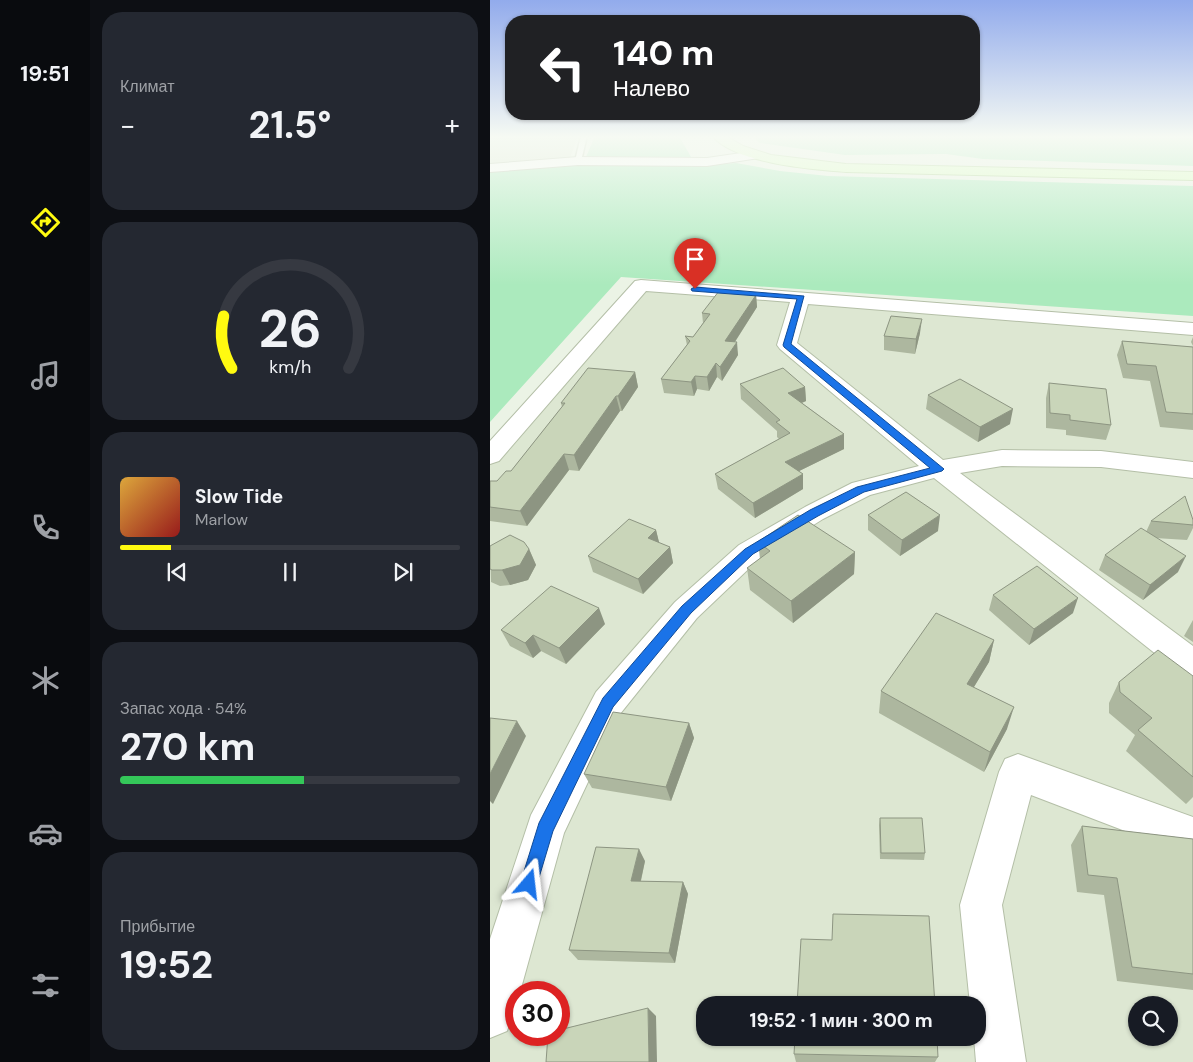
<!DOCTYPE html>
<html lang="ru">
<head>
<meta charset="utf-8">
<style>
	:root { --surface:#171b24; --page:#242831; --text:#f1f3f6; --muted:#9ea1a6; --line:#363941; --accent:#fffa10 }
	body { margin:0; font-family:"DM Sans",sans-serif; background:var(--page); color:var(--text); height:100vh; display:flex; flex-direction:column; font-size:19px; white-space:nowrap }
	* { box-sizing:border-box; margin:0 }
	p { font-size:16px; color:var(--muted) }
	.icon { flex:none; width:28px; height:28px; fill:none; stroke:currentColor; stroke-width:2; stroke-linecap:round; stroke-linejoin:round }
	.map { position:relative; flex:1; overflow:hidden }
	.drawer { display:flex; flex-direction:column; gap:12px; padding:12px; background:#0d0f14; width:400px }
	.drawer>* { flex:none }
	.guide { position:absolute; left:15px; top:15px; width:475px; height:105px; border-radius:20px; box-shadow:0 1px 4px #0004; background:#202124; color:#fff; overflow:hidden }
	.controls { position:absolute; left:638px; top:996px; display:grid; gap:10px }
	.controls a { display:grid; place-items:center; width:50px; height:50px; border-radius:50%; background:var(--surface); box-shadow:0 1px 4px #0004; font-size:25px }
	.speed { position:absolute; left:15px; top:981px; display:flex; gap:10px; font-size:25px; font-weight:700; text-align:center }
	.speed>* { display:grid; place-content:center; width:65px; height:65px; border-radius:50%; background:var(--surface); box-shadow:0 1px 4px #0004; line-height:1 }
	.speed .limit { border:8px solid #d22; background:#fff; color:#111 }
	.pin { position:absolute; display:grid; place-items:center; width:42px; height:42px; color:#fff; margin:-51px -21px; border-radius:50% 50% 50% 0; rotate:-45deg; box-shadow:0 0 5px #0007 }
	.pin .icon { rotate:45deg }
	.me { position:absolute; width:55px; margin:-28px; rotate:17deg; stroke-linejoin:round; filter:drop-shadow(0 0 4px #0008) }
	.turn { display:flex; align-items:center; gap:18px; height:105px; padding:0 25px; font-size:22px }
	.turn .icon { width:65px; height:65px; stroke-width:2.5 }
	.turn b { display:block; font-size:35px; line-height:42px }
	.big { font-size:38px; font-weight:700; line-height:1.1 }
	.drawer .widget { flex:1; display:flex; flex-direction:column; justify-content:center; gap:8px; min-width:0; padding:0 18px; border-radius:20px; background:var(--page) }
	.drawer .dial { align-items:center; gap:0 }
	.dial svg { height:130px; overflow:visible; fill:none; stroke:var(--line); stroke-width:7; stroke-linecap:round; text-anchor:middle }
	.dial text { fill:var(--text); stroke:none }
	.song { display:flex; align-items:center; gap:15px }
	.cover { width:60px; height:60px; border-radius:8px; background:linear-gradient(135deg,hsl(40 70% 55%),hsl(0 70% 35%)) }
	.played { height:5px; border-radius:2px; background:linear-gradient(90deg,var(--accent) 15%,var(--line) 15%) }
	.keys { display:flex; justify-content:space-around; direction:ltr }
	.heat { display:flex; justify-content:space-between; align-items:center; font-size:28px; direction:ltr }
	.charge { height:8px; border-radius:4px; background:linear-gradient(90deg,#34c759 54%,var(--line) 0) }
	.trip { position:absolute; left:206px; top:996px; width:290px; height:50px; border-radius:20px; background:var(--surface); box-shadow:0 1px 4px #0004; font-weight:700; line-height:50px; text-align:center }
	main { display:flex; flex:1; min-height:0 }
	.tabs { display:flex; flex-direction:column; width:90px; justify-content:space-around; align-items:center; background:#090b0e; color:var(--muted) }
	.tabs .icon { width:35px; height:35px }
	.tabs .selected { color:var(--accent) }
	.tabs b { font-size:22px; color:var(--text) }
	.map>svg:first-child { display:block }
</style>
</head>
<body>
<main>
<nav class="tabs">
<b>19:51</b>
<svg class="icon selected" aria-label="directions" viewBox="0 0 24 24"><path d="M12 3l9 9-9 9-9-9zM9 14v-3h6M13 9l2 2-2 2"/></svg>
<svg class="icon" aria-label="music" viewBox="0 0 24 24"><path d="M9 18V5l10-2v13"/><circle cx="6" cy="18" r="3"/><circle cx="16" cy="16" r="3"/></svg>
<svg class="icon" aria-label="phone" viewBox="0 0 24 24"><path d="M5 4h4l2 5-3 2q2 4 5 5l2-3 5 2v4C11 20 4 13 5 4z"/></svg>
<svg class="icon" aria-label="climate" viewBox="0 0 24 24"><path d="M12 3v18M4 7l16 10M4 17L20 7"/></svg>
<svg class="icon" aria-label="car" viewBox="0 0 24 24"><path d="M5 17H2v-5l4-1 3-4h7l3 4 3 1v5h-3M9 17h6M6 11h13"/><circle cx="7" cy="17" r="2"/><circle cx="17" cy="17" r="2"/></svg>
<svg class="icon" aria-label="filters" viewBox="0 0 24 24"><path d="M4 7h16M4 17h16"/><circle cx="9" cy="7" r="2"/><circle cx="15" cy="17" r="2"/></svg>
</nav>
<section class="drawer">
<div class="widget"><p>Климат</p>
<div class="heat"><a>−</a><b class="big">21.5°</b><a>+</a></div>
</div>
<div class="widget dial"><svg viewBox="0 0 100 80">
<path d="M14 69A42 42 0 1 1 86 69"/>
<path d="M14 69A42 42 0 0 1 9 37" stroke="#fffa10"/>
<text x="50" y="56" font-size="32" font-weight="700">26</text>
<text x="50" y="72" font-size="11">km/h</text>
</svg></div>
<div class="widget">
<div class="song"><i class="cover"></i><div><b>Slow Tide</b><p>Marlow</p></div></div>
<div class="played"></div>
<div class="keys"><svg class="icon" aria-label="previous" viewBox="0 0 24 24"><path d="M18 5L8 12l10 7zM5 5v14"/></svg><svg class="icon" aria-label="pause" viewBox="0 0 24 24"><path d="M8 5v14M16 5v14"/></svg><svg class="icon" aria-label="next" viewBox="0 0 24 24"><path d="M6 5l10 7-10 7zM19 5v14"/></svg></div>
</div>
<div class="widget"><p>Запас хода · 54%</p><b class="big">270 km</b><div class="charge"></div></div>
<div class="widget"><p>Прибытие</p><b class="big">19:52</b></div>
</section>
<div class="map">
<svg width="703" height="1062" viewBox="0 0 703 1062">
	<rect width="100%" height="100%" fill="#ebf3e5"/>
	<path fill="#dde7d2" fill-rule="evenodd" d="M0,136H88L80,158L0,166Z
		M142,284L703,323V1062H0V442ZM26,992H69V1035H26ZM215,1005H488V1038H215ZM646,1005H679V1038H646Z"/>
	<path fill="#abeabd" d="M105,136H189L201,157L189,159L96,157Z
		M262,136H703V166L493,159L456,154L355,155L270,143Z
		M246,163L290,171L338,176L703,186V316L131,277L0,422V172L92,165H221Z"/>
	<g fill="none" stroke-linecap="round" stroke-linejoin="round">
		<defs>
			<path id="lane" d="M91,136H97L91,161L88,163L85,161Z"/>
			<path id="street" d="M265,151L269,152L271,155L269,158L217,166L88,165L0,172V164L88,157L217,158Z
				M151,280L703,323V335L318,304L307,343L453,460L512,450L611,451L703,462V478L611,467L512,466L470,473L703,646V678L691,674L444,478L380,495L333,519L269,559L207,618L130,714L74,833L30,992H26V1005L17,1031L0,1038V939L41,815L106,692L185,602L249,545L315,507L362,483L429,466L290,349L287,345L300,302L156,291L9,461L0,464V441L145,281Z
				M528,754L703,817V857L541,795L512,905L536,1062H486L484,1038H488V1005H480L470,905L509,772L515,759Z"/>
			<path id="secondary" d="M222,136H236L253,146L281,155L356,164L703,172V180L356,172C321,169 247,164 222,136Z"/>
		</defs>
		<use href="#lane" stroke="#b4bfa7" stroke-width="3"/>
		<use href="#street" stroke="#b4bfa7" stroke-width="2"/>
		<use href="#secondary" stroke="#add290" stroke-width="2"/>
		<use href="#lane" fill="#fff" fill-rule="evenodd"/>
		<use href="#street" fill="#fff" fill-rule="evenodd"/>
		<use href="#secondary" fill="#dcffc3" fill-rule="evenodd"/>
	</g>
	<path fill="#adb79f" d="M266,295L267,307L245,342L248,355L232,381L227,377L219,391L207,389L204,396L174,393L171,379L197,345L195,336L203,337L213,323L212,313Z
		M430,333L425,354L394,350V336Z
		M703,337V346L701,342Z
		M632,341L703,347V430L670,427L660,381L633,378L627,355Z
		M145,372L148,387L132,411H130L89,471L79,470L37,526L0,521V481H7L21,471L72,407L71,403Z
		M559,383L621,425L616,440L576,435V430L556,428V398Z
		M250,384L315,387L316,401L312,403L354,434V449L309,471L313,474V489L265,518L228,489L225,474L289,439L287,437V431L251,399Z
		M438,395L520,424L488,442L436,409Z
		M378,515L448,531L410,556L378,530Z
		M703,520V528L697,540L665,538L688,572L653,600L609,570L615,555L656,532L661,521Z
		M166,530L169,543L180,547L183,563L153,594L103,572L98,556Z
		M268,542L365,552L364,574L303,623L260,590L257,568L270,559Z
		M0,546L39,549L46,565L38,580L20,585L10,586L1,582Z
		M503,595L583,613L539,645L499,610Z
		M703,620V642L694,636Z
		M115,624L76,664L51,651L43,658L20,646L11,630Z
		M504,640L499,662L484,687L517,729L494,772L389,713L391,691Z
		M703,676V797L696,804L636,751L645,735L619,713V703L629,682Z
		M199,723L204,738L181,801L102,788L94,774Z
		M390,818L435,853L434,860L390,859L389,825Z
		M592,826L703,839V990L627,981L614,895L587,892L581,845Z
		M155,861L151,881L193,882L198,894L185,963L88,960L79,950Z
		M304,1054L448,1057L445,1062H306Z"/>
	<path fill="#8d9582" d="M266,295L267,307L237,354L235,341Z
		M432,319L430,333L425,354L426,339Z
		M247,342L248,355L232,381L230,367Z
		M226,363L227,377L219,391L217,377Z
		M145,372L148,387L132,411L128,396Z
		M205,376L207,389L204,396L201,382Z
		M315,387L316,401L299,408L298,393Z
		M126,396L130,411L89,471L84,455Z
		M523,409L520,424L488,442L490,427Z
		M354,434V449L297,477L295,462Z
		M74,454L79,470L37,526L30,511Z
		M313,474V489L265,518L263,503Z
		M450,515L448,531L410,556L412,540Z
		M166,530L170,546L158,538Z
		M180,547L183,563L153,594L148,579Z
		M39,549L46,565L38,580L20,585L12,570Z
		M365,552L364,574L303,623L301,601Z
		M696,556L688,572L653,600L660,585Z
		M588,598L583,613L539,645L544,629Z
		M109,608L115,624L76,664L69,648Z
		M43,635L51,651L43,658L35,643Z
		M504,640L499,662L473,705L477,684Z
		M524,707L517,729L494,772L500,752Z
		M27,721L36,736L3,804L0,801V774Z
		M199,723L204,738L181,801L176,787Z
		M149,849L155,861L148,893L141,881Z
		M193,882L198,894L185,963L179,953Z
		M158,1008L166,1016L167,1062H159Z"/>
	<path fill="#c9d5b9" stroke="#8d9582" d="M229,291L266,295L235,341L247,342L230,367L226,363L217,377L205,376L201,382L171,379L200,341L195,336L203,337L220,314L212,313Z
		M401,316L432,319L426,339L394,336Z
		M632,341L703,347V414L676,412L666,366L637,364Z
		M98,368L145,372L128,396H126L84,455L74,454L30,511L0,507V481H7L16,471H21L75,403H71Z
		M293,368L315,387L298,393L354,434L295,462L313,474L263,503L225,474L300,433L286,422L290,420L250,384Z
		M470,379L523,409L490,427L438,395Z
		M559,383L616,389L621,425L580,420V415L560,413Z
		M416,492L450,515L412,540L378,515Z
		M695,496L703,520V525L661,521Z
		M308,515L365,552L301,601L257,568L280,551L268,542Z
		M139,519L166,530L158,538L180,547L148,579L98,556Z
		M651,528L696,556L660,585L615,555Z
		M20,535L34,542L39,549L30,565L12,570H2L0,569V546Z
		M547,566L588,598L544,629L503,595Z
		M61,586L109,608L69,648L43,635L35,643L11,630Z
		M446,613L504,640L477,684L524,707L500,752L391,691Z
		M668,650L703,676V777L648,730L662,718L630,692L629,682Z
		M123,712L199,723L176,787L94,774Z
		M0,718L27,721L0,774Z
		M390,818H432L435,853H391Z
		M592,826L703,839V974L642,967L627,878L598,875Z
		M106,847L149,849L141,881L193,882L179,953L79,950Z
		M343,914L439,916L445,1005H307L311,939L342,940Z
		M158,1008L159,1062H56L58,1035H69V1030Z
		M305,1038H447L448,1057L304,1054Z"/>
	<linearGradient id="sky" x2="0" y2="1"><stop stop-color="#92abec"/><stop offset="0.48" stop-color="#f6faf3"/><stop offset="1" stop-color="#f6faf3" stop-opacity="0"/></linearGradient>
	<rect width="703" height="285" fill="url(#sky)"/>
	<path fill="#1a73e8" stroke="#114b97" d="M205,287L314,296L301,344L454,469L452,471L374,492L328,516L263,554L201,613L123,707L63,831L45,891L39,893L32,891L30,884L49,823L113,698L192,606L255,549L320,510L367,487L440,468L294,347L293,345L307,299L202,291L201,289Z"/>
</svg>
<div class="controls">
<a><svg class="icon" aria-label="search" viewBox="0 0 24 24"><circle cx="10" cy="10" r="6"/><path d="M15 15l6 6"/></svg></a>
</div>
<div class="speed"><div class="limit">30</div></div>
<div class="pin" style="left:205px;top:289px;background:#d93025"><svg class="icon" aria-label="arrive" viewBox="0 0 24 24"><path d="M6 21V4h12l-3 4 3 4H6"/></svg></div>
<svg class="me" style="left:39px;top:884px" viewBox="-20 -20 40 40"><path d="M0-17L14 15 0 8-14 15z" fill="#1a73e8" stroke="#fff" stroke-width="4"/></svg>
<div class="trip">19:52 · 1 мин · 300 m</div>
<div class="guide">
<div class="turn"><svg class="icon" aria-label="left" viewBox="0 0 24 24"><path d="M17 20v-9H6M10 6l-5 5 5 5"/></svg><div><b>140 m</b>Налево</div></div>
</div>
</div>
</main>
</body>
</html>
